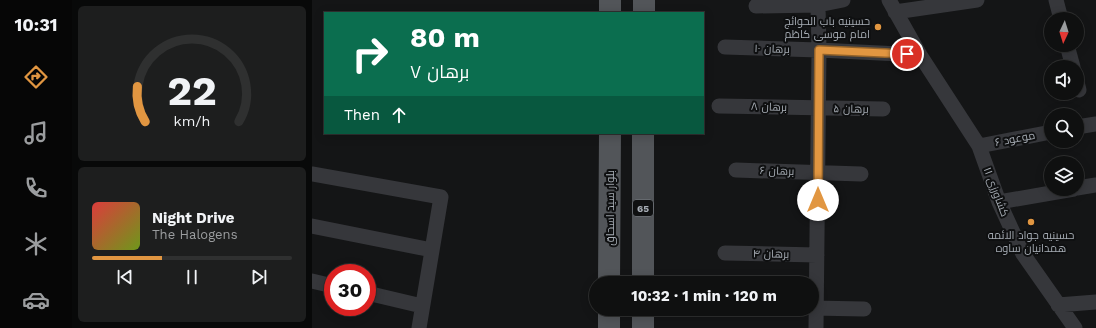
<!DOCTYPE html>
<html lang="en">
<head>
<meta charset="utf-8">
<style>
	:root { --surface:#0f1010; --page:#1d1e1e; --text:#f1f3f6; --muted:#9b9d9f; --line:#2f3030; --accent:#e19641 }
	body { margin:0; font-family:"Work Sans",Cairo,sans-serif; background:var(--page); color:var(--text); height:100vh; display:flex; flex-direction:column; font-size:15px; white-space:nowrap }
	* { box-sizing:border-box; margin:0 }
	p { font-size:13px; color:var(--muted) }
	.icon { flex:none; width:22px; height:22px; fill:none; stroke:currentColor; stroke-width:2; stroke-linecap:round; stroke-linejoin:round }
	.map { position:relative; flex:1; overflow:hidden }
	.drawer { display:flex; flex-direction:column; gap:6px; padding:6px; background:#080909; width:240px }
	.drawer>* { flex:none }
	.guide { position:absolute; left:12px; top:12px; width:380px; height:122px; border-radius:0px; box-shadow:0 2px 10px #0003,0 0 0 1px var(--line); background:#0b6e4f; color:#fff; overflow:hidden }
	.needle { width:26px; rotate:184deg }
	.tools { position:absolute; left:732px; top:12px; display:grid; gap:8px }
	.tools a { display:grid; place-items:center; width:40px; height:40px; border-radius:50%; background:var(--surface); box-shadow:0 2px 10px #0003,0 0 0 1px var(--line); font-size:20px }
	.speed { position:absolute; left:12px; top:264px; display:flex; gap:8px; font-size:20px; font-weight:700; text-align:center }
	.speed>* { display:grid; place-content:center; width:52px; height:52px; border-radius:50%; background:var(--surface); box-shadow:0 2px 10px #0003,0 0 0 1px var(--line); line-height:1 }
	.speed .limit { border:6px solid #d22; background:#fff; color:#111 }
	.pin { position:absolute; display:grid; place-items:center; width:34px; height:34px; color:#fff; margin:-17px; border:2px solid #fff; border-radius:50%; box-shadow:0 1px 4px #0007 }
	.me { position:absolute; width:44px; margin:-22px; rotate:0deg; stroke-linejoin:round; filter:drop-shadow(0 0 3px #0008) }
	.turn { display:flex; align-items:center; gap:14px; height:84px; padding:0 20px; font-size:18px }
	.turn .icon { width:52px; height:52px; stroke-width:2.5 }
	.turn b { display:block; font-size:28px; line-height:34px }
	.then { display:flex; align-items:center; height:38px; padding:0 20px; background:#0003; gap:8px; font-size:15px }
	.drawer .tile { flex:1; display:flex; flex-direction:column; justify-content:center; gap:6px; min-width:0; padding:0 14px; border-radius:6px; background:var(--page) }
	.drawer .dial { align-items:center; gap:0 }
	.dial svg { height:104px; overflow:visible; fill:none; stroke:var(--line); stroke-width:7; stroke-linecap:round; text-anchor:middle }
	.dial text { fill:var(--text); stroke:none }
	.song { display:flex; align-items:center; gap:12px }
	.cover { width:48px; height:48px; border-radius:6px; background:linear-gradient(135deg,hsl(0 70% 55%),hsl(80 70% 35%)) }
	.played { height:4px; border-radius:2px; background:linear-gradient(90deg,var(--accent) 35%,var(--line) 35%) }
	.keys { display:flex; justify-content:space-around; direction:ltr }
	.trip { position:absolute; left:277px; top:276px; width:230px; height:40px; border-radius:20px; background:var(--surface); box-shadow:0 2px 10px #0003,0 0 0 1px var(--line); font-weight:700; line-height:40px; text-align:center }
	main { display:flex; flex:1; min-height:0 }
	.tab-bar { display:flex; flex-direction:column; width:72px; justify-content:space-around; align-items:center; background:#060606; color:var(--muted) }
	.tab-bar .icon { width:28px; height:28px }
	.tab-bar .on { color:var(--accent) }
	.tab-bar b { font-size:18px; color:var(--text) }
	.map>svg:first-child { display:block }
</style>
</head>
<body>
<main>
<nav class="tab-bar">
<b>10:31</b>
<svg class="icon on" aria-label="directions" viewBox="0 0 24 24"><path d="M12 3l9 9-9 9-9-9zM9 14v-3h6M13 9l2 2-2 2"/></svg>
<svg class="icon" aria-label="music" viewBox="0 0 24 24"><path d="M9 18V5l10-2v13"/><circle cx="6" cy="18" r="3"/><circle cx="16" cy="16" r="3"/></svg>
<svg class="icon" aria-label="phone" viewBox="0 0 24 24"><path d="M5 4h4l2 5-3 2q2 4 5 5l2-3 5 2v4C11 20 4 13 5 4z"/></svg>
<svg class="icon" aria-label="climate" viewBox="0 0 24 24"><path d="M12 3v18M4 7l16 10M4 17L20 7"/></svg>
<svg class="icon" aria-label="car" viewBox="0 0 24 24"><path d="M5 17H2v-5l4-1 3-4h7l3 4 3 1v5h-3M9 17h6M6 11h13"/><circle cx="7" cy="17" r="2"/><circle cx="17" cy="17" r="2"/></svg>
</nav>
<section class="drawer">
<div class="tile dial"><svg viewBox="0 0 100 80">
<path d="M14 69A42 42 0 1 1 86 69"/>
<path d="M14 69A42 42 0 0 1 8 42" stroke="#e19641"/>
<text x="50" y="56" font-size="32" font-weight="700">22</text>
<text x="50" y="72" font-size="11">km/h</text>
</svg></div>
<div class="tile">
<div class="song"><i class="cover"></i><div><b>Night Drive</b><p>The Halogens</p></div></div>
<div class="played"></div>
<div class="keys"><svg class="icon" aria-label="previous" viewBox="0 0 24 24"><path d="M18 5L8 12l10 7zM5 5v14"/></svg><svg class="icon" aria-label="pause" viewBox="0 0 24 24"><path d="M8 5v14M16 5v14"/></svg><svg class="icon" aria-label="next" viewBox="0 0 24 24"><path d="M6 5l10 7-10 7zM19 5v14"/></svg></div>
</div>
</section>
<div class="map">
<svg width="784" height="328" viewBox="0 0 784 328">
	<rect width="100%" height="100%" fill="#141516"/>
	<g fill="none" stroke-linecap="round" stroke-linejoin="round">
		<path stroke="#36373b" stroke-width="15" d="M577,0L608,55L667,146L687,202L711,254L763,328
			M744,0L749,19
			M444,6L506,5L531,0
			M583,12L665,0
			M755,45L761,67
			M413,47L507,50L608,55
			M765,82L767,90
			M407,106L571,109
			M765,127L784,124
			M667,146L739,132
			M424,170L549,174
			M0,174L129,197L107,328
			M765,188L784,185
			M687,202L762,189
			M0,226L120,250
			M413,253L505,255
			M0,281L21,286
			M55,293L110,306
			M746,305L784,302
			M500,308L552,309
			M504,328L507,50L506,5"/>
		<path stroke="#525559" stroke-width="22" d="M298,13V0
			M332,13V0
			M297,283L298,133
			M331,283V133
			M297,328V309
			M331,328V309"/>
	</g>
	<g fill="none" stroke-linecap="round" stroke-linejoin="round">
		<defs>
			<path id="route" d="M506,200L507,50L595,54"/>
		</defs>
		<use href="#route" stroke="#92622a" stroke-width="10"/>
		<use href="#route" stroke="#e19641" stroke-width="7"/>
	</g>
	<g fill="#e19641" stroke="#0f1011" stroke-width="1.5">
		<circle cx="566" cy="27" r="4"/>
		<circle cx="719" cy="222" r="4"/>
	</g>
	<g text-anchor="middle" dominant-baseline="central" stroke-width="4" stroke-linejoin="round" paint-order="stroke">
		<rect fill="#0f1011" stroke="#797e84" stroke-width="1" x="321" y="200" width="20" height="16" rx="3"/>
		<g font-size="10" font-weight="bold" fill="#a7adb5">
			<text x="331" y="208">65</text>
		</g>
		<g font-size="11" fill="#a7adb5" stroke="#0f1011" text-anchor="end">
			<text x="558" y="21">حسینیه باب الحوائج<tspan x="558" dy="13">امام موسی کاظم</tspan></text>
			<text x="719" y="235" text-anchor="middle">حسینیه جواد الائمه<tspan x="719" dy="13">همدانیان ساوه</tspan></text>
		</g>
		<g font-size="11" fill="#a7adb5" stroke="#0f1011">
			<text transform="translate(460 49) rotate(2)">برهان ۱۰</text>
			<text transform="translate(457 107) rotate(2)">برهان ۸</text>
			<text transform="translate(539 109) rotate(1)">برهان ۵</text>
			<text transform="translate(703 139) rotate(-11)">موعود ۶</text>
			<text transform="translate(465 171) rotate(2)">برهان ۶</text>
			<text transform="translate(684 192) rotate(69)">کشاورزی ۱۱</text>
			<text transform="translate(298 208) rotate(-90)">بلوار سید اسحاق</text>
			<text transform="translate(459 254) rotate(1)">برهان ۴</text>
		</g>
	</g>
</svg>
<div class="tools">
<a><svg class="needle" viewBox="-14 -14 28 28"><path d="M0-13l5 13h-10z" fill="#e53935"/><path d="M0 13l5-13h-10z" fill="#9b9d9f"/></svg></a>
<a><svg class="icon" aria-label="sound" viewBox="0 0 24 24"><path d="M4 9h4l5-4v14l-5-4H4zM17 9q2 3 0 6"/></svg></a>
<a><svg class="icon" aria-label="search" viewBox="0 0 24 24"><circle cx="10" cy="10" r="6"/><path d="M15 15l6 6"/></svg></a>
<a><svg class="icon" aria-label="layers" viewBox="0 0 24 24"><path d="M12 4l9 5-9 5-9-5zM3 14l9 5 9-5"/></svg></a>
</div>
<div class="speed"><div class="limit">30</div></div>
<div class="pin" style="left:595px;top:54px;background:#d93025"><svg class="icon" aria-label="arrive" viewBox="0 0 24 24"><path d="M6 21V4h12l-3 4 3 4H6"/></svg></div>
<svg class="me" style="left:506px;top:200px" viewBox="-20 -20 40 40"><circle r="19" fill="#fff"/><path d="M0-13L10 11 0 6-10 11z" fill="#e19641"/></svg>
<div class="trip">10:32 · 1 min · 120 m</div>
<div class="guide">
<div class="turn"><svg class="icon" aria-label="right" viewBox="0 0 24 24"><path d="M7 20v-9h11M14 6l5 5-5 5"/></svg><div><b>80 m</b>برهان ۷</div></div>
<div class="then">Then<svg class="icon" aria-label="ahead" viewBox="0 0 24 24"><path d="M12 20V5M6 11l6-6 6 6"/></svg></div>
</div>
</div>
</main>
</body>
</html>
